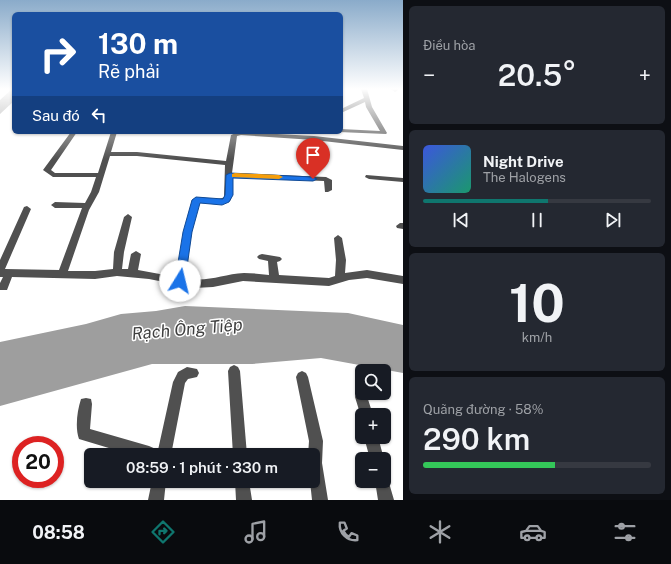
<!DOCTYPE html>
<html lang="vi">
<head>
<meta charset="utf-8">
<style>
	:root { --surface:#171b24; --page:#242831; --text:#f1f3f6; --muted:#9ea1a6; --line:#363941; --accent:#0f766e }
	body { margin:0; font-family:"Public Sans",sans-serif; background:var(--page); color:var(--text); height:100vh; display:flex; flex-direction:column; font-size:15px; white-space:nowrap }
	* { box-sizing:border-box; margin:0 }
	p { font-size:13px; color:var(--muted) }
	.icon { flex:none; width:22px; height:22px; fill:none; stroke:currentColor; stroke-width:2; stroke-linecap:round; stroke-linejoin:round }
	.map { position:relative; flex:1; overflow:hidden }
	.panel { display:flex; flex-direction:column; gap:6px; padding:6px; background:#0d0f14; width:268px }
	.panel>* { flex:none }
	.banner { position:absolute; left:12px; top:12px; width:331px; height:122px; border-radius:6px; box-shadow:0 1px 3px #0004; background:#1a4fa0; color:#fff; overflow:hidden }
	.controls { position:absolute; left:355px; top:364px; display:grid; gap:8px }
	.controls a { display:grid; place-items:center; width:36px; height:36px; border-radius:6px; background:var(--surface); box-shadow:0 1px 3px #0004; font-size:20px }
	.speed { position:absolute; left:12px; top:436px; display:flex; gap:8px; font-size:20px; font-weight:700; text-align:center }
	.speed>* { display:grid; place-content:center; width:52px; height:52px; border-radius:50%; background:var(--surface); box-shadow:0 1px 3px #0004; line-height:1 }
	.speed .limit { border:6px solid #d22; background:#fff; color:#111 }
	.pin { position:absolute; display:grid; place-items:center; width:34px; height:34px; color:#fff; margin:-41px -17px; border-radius:50% 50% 50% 0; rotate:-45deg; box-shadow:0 0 4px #0007 }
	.pin .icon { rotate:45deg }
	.me { position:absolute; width:44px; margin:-22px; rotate:9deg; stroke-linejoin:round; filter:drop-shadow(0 0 3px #0008) }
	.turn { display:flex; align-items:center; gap:14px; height:84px; padding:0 20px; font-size:18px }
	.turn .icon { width:52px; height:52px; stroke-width:2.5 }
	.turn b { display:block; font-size:28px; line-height:34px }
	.then { display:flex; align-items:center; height:38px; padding:0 20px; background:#0003; gap:8px; font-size:15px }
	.big { font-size:30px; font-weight:600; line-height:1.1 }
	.panel .widget { flex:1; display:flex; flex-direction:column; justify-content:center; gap:6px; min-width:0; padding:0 14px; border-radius:6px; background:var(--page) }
	.panel .dial { align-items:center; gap:0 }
	.dial b { font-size:52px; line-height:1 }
	.song { display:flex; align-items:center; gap:12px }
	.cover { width:48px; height:48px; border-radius:6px; background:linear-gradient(135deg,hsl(230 70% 55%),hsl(160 70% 35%)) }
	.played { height:4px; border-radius:2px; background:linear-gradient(90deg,var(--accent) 55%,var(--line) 55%) }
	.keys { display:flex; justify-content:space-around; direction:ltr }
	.heat { display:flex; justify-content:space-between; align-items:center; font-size:22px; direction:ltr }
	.charge { height:6px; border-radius:3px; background:linear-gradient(90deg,#34c759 58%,var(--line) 0) }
	.trip { position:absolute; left:84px; top:448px; width:236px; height:40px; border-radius:6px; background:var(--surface); box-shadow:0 1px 3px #0004; font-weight:600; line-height:40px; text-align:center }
	.menu { display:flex; height:64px; justify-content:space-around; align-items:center; background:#090b0e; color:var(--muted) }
	.menu .icon { width:28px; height:28px }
	.menu .on { color:var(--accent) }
	.menu b { font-size:18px; color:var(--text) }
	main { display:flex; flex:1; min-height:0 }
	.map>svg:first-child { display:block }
</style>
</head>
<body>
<main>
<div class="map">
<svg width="403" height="500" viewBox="0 0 403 500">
	<rect width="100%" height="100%" fill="#fff"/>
	<path fill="#9e9e9e" d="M12,89H14V101L0,114V100Z
		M185,306L348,313L403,325V373L321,358L252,364H152L0,406V342L86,324L121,314L156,311Z"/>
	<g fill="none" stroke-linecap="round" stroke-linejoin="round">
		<path fill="#505050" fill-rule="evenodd" d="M361,89H367L372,107L387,133L386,134L339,132H341V129L380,131L366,107L365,102L341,113V109L364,98Z
			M391,89H397L398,90L395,92Z
			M71,132H77L51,170L55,173H98L111,132H117L111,152H137L226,161L231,135L238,132L314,136L403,146V150L314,140L241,135L237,136L232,173L326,177L332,180V190L328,192H325L324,181L232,177L231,200L222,204L199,203L192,231L185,278C207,283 223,274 244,273C252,273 261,274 269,275L268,261L259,259L257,257L259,255L262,254L280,257L282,259L280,261L277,262L279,275L329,278L335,276L336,260L334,238L338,235L342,238L346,260L345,273L367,270L403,276V284L367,278L349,280L329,286L243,281L213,287L194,288L149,279L117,276L95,279L12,277L7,290H0V283L3,277H0V260L24,207L27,206L31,209L5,269L59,270L82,208H55L51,205L55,202L85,203L91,192L96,177H53L43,170ZM110,156H137L225,165L224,197C215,203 200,193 192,200L184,231L176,277L138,270L141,254L136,251L131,254L128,269H122L124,252L132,217L128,214L124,217L114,252L113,269L95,271H68L89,210L99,192Z
			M366,175L403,178V182L369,179L365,177Z
			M400,223H403V229L397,228L396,226Z
			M234,365L238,367L240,371L247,455H233L228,371L230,367Z
			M187,367L197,369L199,373L197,377L188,379L185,383L171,455H132L79,439C75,428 77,411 81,399L86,398L91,399L92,404L90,429L149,446L158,450L173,382L178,372Z
			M302,371L306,373L308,377L323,441L322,463L328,500H312L310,481H313V455H308L309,441L296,377L298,373Z
			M361,391L362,393H366L373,415H362V420L355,397L357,393Z
			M364,437H378L384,459H370Z
			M384,474L387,476L394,500H378L375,481H384Z
			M152,481H166L164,500H148Z
			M235,481H249L252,500H236Z"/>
	</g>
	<linearGradient id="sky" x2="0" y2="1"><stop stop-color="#8aabca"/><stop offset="0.56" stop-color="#fff"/><stop offset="1" stop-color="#fff" stop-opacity="0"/></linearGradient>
	<rect width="403" height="159" fill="url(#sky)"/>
	<path fill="#1a73e8" stroke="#114b97" d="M230,173L313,177L317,179L313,181L233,178V195L229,202L222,205L200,203L192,232L185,281L183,284H177L175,281L183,232L192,200L196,197L223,199L225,195L226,175Z"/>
	<path fill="#f59e0b" d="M235,173L279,175L283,177L279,179L232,177V174Z"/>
	<g text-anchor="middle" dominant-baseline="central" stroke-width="3" stroke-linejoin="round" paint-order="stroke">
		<g font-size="17" font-style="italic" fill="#3f3f3f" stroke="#fff">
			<text transform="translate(187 329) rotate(-5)">Rạch Ông Tiệp</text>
		</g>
	</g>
</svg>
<div class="controls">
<a><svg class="icon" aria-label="search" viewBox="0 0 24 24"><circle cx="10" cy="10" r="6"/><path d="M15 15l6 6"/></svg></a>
<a>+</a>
<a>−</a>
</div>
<div class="speed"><div class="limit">20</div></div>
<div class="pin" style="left:313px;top:179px;background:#d93025"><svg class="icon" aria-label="arrive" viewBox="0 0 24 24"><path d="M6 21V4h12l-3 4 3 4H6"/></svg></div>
<svg class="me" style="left:180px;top:281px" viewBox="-20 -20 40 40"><circle r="19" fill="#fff"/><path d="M0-13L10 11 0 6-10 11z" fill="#1a73e8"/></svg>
<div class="trip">08:59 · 1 phút · 330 m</div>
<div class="banner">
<div class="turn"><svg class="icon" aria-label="right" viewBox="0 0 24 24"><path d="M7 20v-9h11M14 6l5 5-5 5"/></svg><div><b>130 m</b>Rẽ phải</div></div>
<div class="then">Sau đó<svg class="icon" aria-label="left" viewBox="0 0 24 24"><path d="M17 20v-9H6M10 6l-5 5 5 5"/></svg></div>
</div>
</div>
<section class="panel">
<div class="widget"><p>Điều hòa</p>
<div class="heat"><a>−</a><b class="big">20.5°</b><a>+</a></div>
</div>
<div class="widget">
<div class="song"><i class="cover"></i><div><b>Night Drive</b><p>The Halogens</p></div></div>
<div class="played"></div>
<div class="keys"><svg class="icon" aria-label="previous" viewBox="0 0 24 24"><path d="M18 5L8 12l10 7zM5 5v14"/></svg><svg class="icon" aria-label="pause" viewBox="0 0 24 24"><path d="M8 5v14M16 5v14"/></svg><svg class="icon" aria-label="next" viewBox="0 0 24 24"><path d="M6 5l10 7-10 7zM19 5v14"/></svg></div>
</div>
<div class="widget dial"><b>10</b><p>km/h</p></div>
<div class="widget"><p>Quãng đường · 58%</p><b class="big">290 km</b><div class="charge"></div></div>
</section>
</main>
<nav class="menu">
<b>08:58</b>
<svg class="icon on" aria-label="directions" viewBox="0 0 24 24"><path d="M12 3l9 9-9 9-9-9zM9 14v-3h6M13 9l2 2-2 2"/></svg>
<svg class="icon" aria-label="music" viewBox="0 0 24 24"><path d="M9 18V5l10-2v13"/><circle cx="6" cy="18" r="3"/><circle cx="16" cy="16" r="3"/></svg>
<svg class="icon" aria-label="phone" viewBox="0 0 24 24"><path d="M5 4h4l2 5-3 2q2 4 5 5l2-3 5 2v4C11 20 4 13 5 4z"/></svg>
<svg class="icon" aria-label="climate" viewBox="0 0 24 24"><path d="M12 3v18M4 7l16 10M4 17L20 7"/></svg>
<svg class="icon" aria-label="car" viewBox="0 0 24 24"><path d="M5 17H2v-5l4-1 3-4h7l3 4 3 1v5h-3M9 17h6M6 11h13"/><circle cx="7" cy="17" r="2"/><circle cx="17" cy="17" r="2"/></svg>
<svg class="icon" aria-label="filters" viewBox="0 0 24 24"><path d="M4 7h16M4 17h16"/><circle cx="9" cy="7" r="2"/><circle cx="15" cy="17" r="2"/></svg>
</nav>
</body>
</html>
